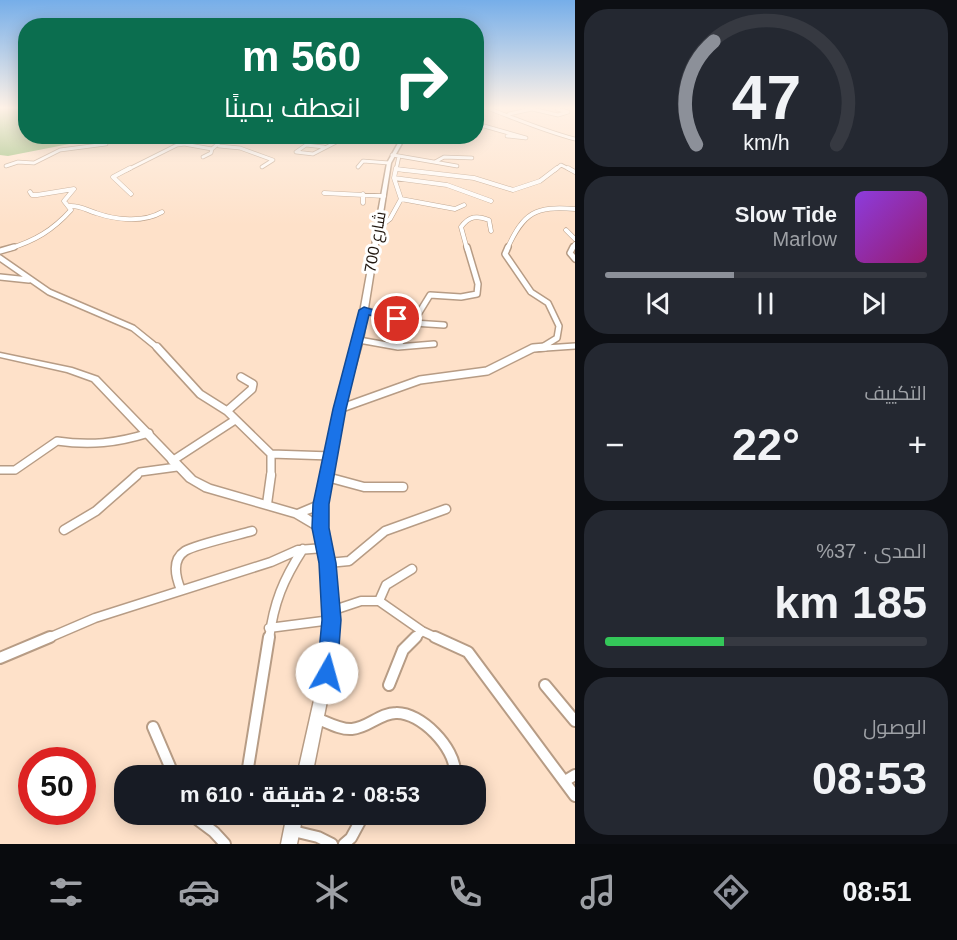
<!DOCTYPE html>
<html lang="ar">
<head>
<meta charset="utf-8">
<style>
	:root { --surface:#171b24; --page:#242831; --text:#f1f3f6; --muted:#9ea1a6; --line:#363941; --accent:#8c9099 }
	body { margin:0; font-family:Arial,Cairo,sans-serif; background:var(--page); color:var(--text); direction:rtl; height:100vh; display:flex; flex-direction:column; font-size:22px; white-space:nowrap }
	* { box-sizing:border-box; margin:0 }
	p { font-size:20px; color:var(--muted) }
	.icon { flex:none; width:33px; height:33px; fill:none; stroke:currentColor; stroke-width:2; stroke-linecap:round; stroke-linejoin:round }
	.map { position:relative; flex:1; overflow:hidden; direction:ltr }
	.panel { display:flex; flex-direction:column; gap:9px; padding:9px; background:#0d0f14; width:382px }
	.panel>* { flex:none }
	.guide { position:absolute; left:18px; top:18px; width:466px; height:126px; border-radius:24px; box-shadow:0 3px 15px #0003; direction:rtl; background:#0b6e4f; color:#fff; overflow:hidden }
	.speed { position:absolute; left:18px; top:747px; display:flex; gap:12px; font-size:30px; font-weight:700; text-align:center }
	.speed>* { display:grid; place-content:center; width:78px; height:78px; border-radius:50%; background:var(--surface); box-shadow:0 3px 15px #0003; line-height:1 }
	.speed .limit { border:9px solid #d22; background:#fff; color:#111 }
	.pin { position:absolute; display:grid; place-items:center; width:51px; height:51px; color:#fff; margin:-26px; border:3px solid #fff; border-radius:50%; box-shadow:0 2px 6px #0007 }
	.me { position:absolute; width:66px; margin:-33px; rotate:7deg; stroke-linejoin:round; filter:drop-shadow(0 0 4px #0008) }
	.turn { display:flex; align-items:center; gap:21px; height:126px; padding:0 24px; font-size:27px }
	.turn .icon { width:78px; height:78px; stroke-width:2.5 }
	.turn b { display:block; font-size:42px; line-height:51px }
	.big { font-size:45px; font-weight:800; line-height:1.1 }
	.panel .tile { flex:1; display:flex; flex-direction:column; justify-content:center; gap:9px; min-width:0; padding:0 21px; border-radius:24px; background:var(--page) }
	.panel .dial { align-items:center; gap:0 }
	.dial svg { height:156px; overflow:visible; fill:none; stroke:var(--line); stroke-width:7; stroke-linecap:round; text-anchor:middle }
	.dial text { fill:var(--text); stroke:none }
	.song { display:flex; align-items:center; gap:18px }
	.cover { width:72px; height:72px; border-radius:9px; background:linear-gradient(135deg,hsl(270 70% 55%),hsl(320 70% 35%)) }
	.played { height:6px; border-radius:3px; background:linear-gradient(90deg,var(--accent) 40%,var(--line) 40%) }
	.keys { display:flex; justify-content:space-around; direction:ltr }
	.heat { display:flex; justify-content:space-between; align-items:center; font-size:33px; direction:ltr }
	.charge { height:9px; border-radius:4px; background:linear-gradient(90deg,#34c759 37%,var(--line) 0) }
	.trip { position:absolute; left:114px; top:765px; width:372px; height:60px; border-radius:24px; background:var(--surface); box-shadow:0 3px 15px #0003; font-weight:800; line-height:60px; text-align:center; direction:rtl }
	.dock { display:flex; height:96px; justify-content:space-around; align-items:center; background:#090b0e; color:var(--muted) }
	.dock .icon { width:42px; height:42px }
	.dock .selected { color:var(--accent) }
	.dock b { font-size:27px; color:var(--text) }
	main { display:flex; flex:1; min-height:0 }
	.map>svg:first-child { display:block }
</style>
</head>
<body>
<main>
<section class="panel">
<div class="tile dial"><svg viewBox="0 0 100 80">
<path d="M14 69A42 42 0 1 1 86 69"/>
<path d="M14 69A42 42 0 0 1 23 16" stroke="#8c9099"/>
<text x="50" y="56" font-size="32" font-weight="700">47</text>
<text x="50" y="72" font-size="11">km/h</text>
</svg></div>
<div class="tile">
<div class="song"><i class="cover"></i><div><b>Slow Tide</b><p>Marlow</p></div></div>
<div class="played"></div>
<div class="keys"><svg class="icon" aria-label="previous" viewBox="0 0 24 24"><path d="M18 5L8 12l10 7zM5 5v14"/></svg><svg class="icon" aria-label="pause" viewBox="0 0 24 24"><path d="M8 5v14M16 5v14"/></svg><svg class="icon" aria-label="next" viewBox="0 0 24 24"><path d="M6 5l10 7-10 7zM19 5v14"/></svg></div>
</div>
<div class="tile"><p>التكييف</p>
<div class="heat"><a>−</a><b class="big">22°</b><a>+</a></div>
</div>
<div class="tile"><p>المدى · 37%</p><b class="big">185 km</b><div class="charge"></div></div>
<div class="tile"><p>الوصول</p><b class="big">08:53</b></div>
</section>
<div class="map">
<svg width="575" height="844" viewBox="0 0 575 844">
	<rect width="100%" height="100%" fill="#fee1c9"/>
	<path fill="#84b465" d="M0,107H25L26,136L105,137L8,156L0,155Z"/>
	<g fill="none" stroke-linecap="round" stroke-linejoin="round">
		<defs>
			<path id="street-far5" d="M484,107C515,118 543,131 575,139
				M509,114L532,109L558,115L568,112L557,109
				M477,116L480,117L477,119
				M477,124L526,138L507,136
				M139,136L212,149
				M363,136L403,138
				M462,139L467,136
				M219,146L240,148L273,160L262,167
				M324,147L306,145L296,152L313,154L348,136
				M392,155L399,156L396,170
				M399,156L457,166
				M203,157L211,153L212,149L227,136
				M435,162L444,157L472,158
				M6,166L18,162L34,163L60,150L106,144L102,140L108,136
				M358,167L363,161L389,163
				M396,169L404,170
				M127,170L177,145L185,144
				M555,170L561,165L571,170"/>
			<path id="street-far4" d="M130,168L113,177L131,194
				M568,168L575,172
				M396,169L474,178L513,190L540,181L557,168
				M394,178L447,185L491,201
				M324,193L384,196
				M363,194V203
				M401,199L455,209L464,205
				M69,206C80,205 86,210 96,213C116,220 143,223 162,212
				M376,230L390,219L401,199L394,178L396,168
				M566,230L575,239
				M8,249C35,241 53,230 71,210L64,201L74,189L37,195H32L30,192
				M467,249L461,227C469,216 477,215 489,220L491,231
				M507,249C524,212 535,206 575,209
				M572,249L575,244"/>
			<path id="street-far3" d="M508,247L505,254L531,292L548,303L559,326L557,338L544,346
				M573,247L570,253L575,259
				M0,251L14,247
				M0,258L49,292L133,328L159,349
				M0,277L29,280
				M364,310L413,323L444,325
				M359,340L398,347L430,295L461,297L477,294L478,284L467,247
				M398,347L434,344
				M531,349L575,346"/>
			<path id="street-far2" d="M157,347L200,394L227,411L271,454V476
				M339,409L420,380L487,371L533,348L545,347
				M227,411L252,389L253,384L241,377
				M271,454L331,456
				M172,461L235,420
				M0,470H15L57,441C90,446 117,443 149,433
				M135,476L140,472L177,467"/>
			<path id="street-far1" d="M327,477L364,487H403
				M267,504L271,475
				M64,530L96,511L137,475
				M328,563L349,561L385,531L446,509
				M181,590C176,578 171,560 185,551C194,545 238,535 252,531
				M379,601L386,585L412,569
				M331,611L361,601H379L422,631L439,639
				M269,628L331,620
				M46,639L95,618L271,562L298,550L324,548
				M269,639C274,602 283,580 303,549
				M414,639L422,631"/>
			<path id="street" d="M435,637L468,652L575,796
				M0,658L50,637
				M389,685L403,650L416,637
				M545,685L575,721
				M316,718C327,722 340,730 352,729C368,728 380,713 396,713C421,712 455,748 455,772L444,774
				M153,727L174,776
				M247,774L269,637
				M565,781L575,775
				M190,814L214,832L225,844
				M293,831L318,837L332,844
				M344,844L351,838L364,814"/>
			<path id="secondary" d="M402,136H406L391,163L363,340L343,409L326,504V528L335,585L337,651L312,776H297L325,651L323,585L316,530L294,517L204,491L187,481L92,381L67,372L0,357V353L72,368L98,377L195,477L211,485L297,510L316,502L335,409L355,340L387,163ZM316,511V520L307,514Z
				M287,814H303L297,844H281Z"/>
		</defs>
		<use href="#street-far5" stroke="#b79c85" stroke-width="4.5"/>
		<use href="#street-far4" stroke="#b79c85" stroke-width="5"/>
		<use href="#street-far3" stroke="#b79c85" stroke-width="8"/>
		<use href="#street-far2" stroke="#b79c85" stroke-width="10"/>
		<use href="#street-far1" stroke="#b79c85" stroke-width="11"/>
		<use href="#street" stroke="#b79c85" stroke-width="14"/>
		<use href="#secondary" stroke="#b79c85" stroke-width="3"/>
		<use href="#street-far5" stroke="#fff" stroke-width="3"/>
		<use href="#street-far4" stroke="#fff" stroke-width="4"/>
		<use href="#street-far3" stroke="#fff" stroke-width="5"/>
		<use href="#street-far2" stroke="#fff" stroke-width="7"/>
		<use href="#street-far1" stroke="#fff" stroke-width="8"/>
		<use href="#street" stroke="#fff" stroke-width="10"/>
		<use href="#secondary" fill="#fff" fill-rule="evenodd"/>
	</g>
	<linearGradient id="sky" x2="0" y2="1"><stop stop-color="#76aee9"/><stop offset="0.48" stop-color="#fff2e7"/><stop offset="1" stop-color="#fff2e7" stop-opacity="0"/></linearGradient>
	<rect width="575" height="225" fill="url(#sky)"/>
	<path fill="#1a73e8" stroke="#114b97" stroke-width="1.5" d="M364,307L402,319L397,322L369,315L346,409L329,504V528L336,563L341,620L337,673L334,679L327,682L320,679L317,673L322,620L319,563L312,528L313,504L333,409L359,310Z"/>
	<g text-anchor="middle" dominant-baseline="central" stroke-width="6" stroke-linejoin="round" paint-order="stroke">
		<g font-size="16" fill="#21170f" stroke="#fff">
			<text transform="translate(375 242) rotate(-80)">شارع 700</text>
		</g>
	</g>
</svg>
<div class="speed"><div class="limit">50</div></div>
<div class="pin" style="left:397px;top:319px;background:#d93025"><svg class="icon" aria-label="arrive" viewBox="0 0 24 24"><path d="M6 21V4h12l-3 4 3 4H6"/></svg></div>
<svg class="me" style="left:327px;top:673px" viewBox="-20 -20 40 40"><circle r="19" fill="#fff"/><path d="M0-13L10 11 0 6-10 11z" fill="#1a73e8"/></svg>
<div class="trip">08:53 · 2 دقيقة · 610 m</div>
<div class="guide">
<div class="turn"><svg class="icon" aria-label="right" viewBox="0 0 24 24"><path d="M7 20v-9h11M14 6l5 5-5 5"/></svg><div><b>560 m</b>انعطف يمينًا</div></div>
</div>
</div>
</main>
<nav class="dock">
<b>08:51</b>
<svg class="icon selected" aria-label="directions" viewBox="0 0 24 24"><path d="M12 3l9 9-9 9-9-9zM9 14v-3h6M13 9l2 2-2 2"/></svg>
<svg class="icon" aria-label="music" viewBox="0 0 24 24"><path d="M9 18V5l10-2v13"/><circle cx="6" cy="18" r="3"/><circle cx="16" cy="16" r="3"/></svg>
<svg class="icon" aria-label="phone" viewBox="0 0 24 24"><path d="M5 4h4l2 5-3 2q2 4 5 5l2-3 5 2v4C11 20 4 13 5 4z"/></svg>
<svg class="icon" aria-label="climate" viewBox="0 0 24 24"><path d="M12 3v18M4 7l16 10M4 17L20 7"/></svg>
<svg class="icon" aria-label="car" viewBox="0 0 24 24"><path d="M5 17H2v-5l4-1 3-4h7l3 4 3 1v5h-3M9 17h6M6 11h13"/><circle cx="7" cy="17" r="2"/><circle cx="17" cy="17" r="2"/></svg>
<svg class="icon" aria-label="filters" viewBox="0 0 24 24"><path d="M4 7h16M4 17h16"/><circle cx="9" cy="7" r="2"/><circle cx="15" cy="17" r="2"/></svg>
</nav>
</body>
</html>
